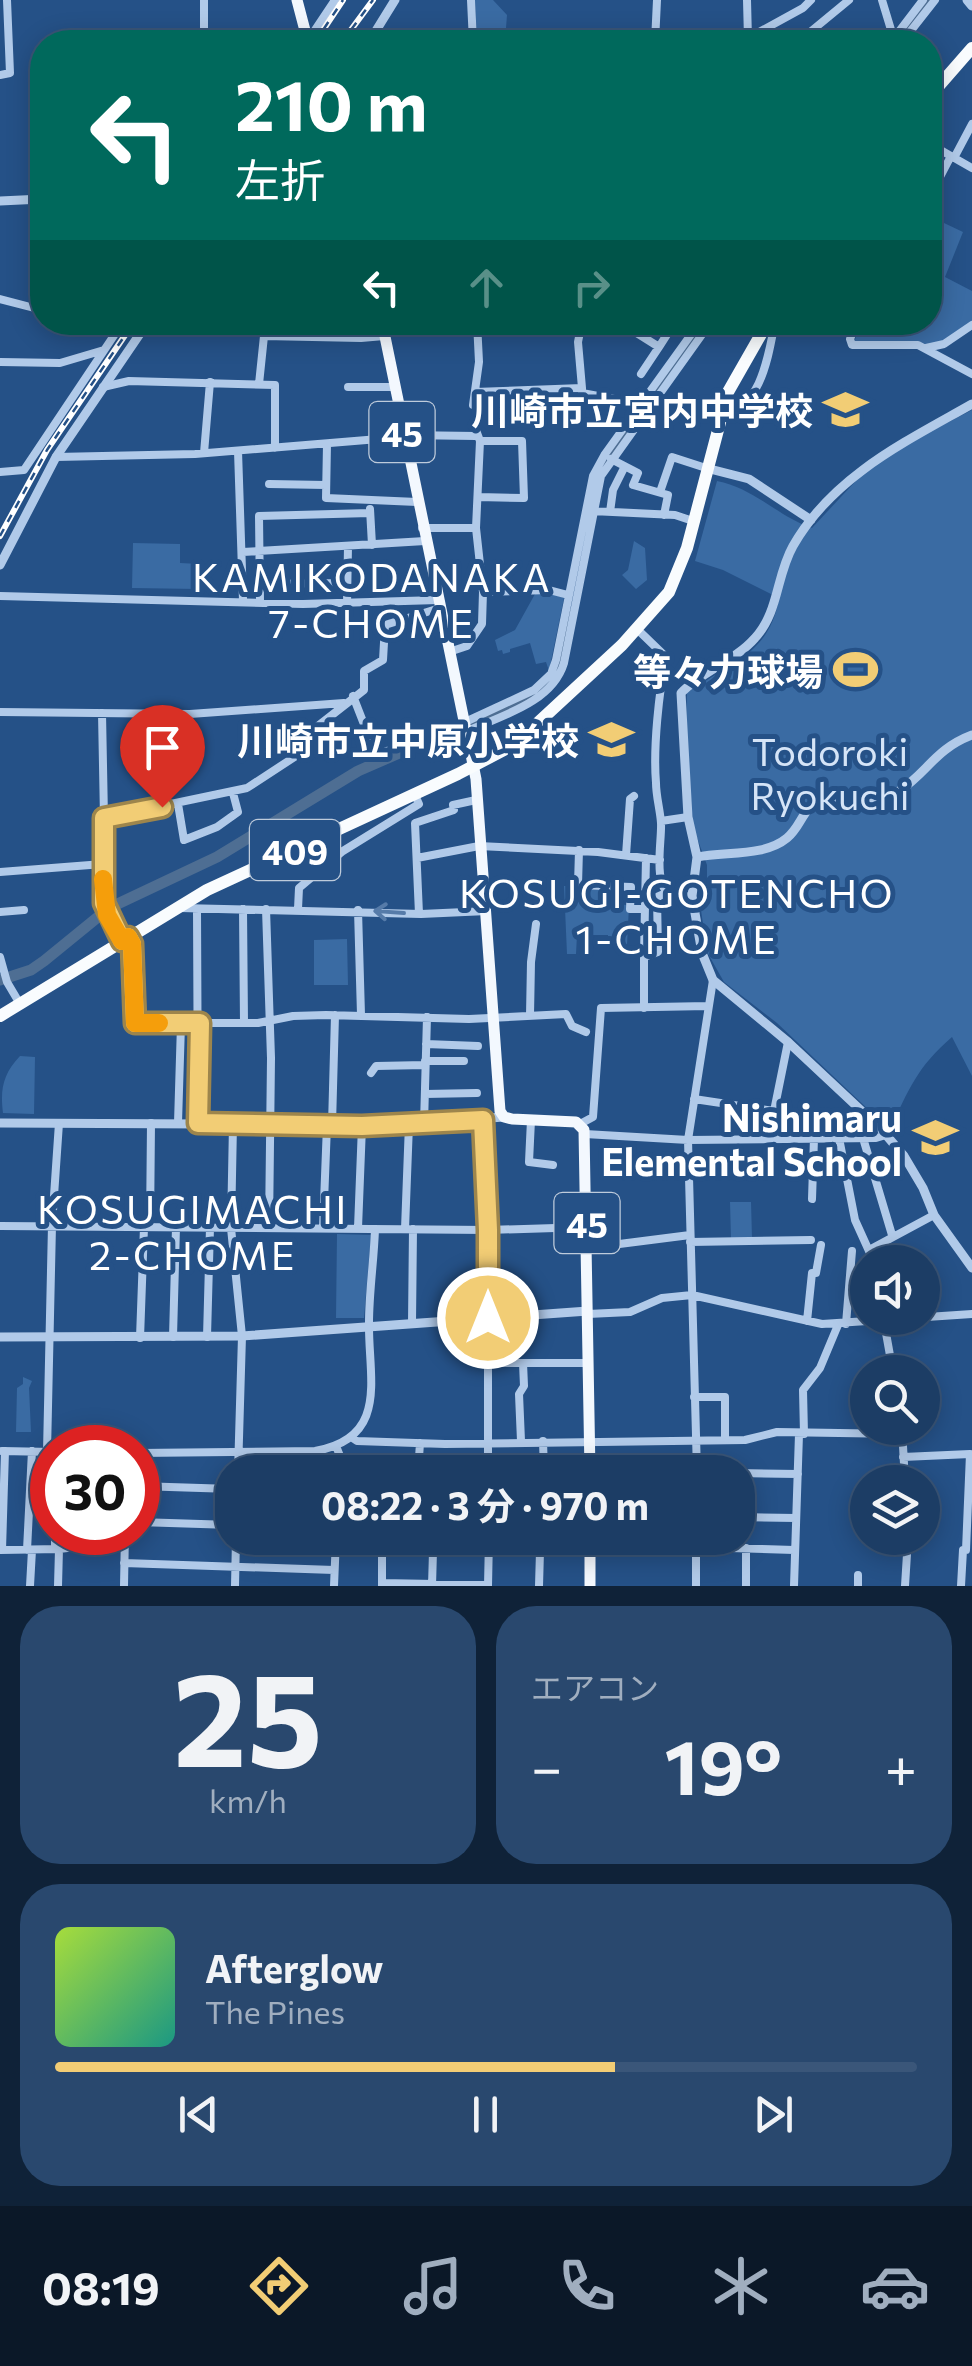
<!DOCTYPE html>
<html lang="ja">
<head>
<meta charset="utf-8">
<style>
	:root { --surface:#1c3d65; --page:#29486e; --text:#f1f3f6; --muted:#a0aebf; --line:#3a5679; --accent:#f2cd75 }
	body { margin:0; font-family:Commissioner,"Noto Sans JP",sans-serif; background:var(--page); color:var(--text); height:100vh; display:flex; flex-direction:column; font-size:38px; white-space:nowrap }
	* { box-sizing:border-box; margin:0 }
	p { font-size:32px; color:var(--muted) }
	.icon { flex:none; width:55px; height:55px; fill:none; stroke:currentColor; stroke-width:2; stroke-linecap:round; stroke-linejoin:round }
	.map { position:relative; height:1586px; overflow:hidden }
	.side { display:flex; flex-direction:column; gap:20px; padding:20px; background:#0f2238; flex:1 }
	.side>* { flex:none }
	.hud { position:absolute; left:30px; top:30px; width:912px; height:305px; border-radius:40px; box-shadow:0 5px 25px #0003,0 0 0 2px var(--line); background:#00695c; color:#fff; overflow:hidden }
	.controls { position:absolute; left:850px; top:1245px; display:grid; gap:20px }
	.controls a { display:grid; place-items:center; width:90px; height:90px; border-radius:50%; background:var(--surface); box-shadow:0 5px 25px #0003,0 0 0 2px var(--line); font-size:50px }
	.speed { position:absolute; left:30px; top:1425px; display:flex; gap:20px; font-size:50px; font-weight:700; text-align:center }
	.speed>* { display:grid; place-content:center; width:130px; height:130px; border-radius:50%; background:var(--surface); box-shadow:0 5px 25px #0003,0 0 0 2px var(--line); line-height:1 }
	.speed .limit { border:15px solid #d22; background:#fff; color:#111 }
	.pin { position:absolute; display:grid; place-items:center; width:85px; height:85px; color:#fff; margin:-102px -42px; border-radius:50% 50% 50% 0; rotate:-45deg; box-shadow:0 0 10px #0007 }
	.pin .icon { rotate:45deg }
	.me { position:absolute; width:110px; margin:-55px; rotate:0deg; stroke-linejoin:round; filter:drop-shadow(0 0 8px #0008) }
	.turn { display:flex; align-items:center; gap:35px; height:210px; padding:0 40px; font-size:45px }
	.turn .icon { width:130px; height:130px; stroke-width:2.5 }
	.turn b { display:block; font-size:70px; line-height:85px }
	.lanes { display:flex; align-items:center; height:95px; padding:0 40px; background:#0003; justify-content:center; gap:50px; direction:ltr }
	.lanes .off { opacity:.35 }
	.big { font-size:75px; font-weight:700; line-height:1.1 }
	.side .card { flex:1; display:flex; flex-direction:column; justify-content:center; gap:15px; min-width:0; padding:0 35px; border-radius:40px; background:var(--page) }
	.side .dial { align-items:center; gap:0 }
	.dial b { font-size:130px; line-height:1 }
	.song { display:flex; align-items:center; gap:30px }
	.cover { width:120px; height:120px; border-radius:15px; background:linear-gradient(135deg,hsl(80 70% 55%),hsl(170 70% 35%)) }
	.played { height:10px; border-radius:5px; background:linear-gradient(90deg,var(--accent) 65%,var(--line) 65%) }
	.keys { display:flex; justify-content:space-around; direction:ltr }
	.heat { display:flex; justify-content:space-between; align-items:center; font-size:55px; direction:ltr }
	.side .tiles { flex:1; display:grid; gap:20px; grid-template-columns:1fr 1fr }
	.card:last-child { grid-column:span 2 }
	.trip { position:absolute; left:215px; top:1455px; width:540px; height:100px; border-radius:40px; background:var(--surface); box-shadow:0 5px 25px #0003,0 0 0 2px var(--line); font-weight:700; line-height:100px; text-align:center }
	.tab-bar { display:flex; height:160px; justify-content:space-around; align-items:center; background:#0b1828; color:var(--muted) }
	.tab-bar .icon { width:70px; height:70px }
	.tab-bar .on { color:var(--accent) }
	.tab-bar b { font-size:45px; color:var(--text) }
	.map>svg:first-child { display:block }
</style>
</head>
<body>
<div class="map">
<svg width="972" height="1586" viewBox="0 0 972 1586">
	<rect width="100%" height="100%" fill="#255187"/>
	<path fill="#3a6ba3" d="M475,0H493L507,15L506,28L517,33L519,40L477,42Z
		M944,223L963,232L945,277L972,291V323L943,342L925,346L854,343L860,323L930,322V236L937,239Z
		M972,410V1076L952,1037C918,1066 908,1090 890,1130L777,1023L724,982L707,952L699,896L707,895V865L693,827L686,726L687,693C730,663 770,654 779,598L723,570L695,561L717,481C754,488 777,516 812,528L867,469L906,444Z
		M634,541L645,548L647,580L636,589L622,575L628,570Z
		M133,543L180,544V563L199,564L198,589L132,588Z
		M548,592L564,598L549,671L546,662L536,664L530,643L510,649V652L503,654L502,650L498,651L495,640L515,630L535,594Z
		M564,886L612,888L611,901L629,906L627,945L608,944V935H577L576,954H567Z
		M347,939L348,985H314V940Z
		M20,1056L35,1057L34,1114L3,1113C0,1089 3,1074 20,1056Z
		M730,1202H751L752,1238L731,1239Z
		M337,1234L371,1235L364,1318H336Z
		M23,1377L32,1381L29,1388L31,1432H16L17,1388L23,1384Z"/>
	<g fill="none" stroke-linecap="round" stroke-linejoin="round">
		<path stroke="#4e6e93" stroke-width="11" d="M897,42L929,0
			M603,465L705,322
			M0,980L31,970L44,961L109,908L217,857L358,771L539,692L557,672L569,614"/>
		<path stroke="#b1cae9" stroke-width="8" d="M204,0V42
			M471,0L473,42
			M747,0L748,39
			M882,0L892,33L897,37
			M307,42L335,0
			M655,42L657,0
			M741,42L803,8L811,0
			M798,42L849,0
			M891,42L923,0
			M902,42L935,0
			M930,61L944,78
			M0,75L10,73L7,0
			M930,144L972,168
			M954,158L972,124
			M930,196L951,156
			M0,299L42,310
			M607,322L624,325L659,347L675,322
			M857,322L850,339L852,345H918L972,374
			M926,348L944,344L972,325
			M0,362L60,363L104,350
			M641,374L659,347
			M259,384L264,336L361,338L384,336
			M103,387L129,381L275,385V448
			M348,387H393
			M582,388L578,342L582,322
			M475,392L582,388V393L625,401
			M473,405L479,362L477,322
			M719,417C761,409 768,358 775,322
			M403,435L476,436
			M327,444L326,498L417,502
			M238,451L243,600
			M204,453L210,382
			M56,457L195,454L403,437
			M611,459L638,473L633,485L668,495L664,515
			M0,472L24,470L123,322
			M269,484L326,485
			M660,492L672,457L706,468
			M478,497L524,498L522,441H480
			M370,509L372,545
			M592,511L675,515L693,521
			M610,512L613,490L624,468
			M422,528H476
			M243,552L425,541
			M260,584L347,583
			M483,592L549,590L568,595
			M0,596L303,604L438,600
			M260,601L259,516L370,513
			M347,604L348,546
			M637,629L666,657C659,692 653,747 656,783C656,796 660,809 661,823C662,843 652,885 672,897L692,896
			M449,652L467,646L482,624L483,592L476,528L480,441L474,425
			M353,696L376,755L463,723L534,690L551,674L556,660L593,476L605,454L700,322
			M0,712L190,714L344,703
			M102,713L104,818
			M465,732C500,716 552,703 564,663L601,476L711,322
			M178,804L184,840L217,827L238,812L233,793
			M661,821L688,817
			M579,850L578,885L631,887L630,909H644
			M626,855L630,799L634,796
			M417,858L479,846L598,852L660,860
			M0,872L103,864
			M181,908L421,914L487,911
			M197,909L198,1123
			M243,909L244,1023
			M266,909L271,1058L269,1228
			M298,909L299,888L343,851L419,804L415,795
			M358,910L361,1015
			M0,912L24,910
			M419,914L415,823L454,810L453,805L476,800
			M128,937L132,944L135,1023H258L293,1016L326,1015L469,1019L566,1014L572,1026L586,1032
			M122,941L107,915L104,903V818L247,788L319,741L314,729L364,690V671L383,660L385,625L440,608
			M644,955L646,858
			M0,957L7,982L20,1004
			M644,1008V957L658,952L657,897L666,893
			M530,1015L531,962L536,924
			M426,1044L478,1046
			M425,1061H464
			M371,1073L376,1066L425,1065
			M425,1094L477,1093
			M694,1099L774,1111L788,1042
			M483,1120L488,1230V1472
			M531,1120L529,1162L553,1165
			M178,1123L181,1024
			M233,1124L231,1228L242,1336L238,1472
			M424,1124L427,1017
			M580,1124L593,1117L601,1008L708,1006
			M332,1125L335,1015
			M585,1134L688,1140L876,1138L886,1135
			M839,1138L855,1220L874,1262
			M863,1138L892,1235
			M812,1199L814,1138
			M0,1226L488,1230L587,1227
			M150,1227L151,1123
			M323,1228L327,1125
			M358,1228L362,1126
			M405,1229L409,1124
			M690,1242L811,1240
			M588,1248L690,1235
			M869,1250L934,1215
			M588,1314L630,1312L662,1298L692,1295L822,1324L972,1314
			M807,1321L812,1273H816L821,1245
			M884,1322L893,1372
			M412,1323L413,1229
			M846,1324L852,1251
			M173,1337L176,1227
			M207,1337L210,1227
			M140,1338L144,1227
			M488,1363H589
			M694,1397H725V1440
			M902,1428L905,1482
			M804,1434L803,1390L820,1368L838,1325
			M351,1437L357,1441L445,1444L745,1440L777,1432L901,1434
			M521,1441L519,1394L524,1386L523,1363
			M543,1441L544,1472
			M336,1446L340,1456L339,1472
			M2,1451L52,1452
			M47,1452L52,1225L59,1123
			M138,1453L315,1451C390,1438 368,1377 369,1323C369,1292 374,1260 375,1229
			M903,1457L970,1454L966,1550H963L961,1586
			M488,1471L590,1469
			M418,1472L420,1443
			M697,1472L688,1140L713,980
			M697,1472H734
			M738,1473L798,1474
			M138,1486L232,1489
			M738,1517L796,1518
			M138,1522L232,1525
			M696,1547L794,1550
			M55,1549V1532
			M382,1549C452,1552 520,1551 590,1552
			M0,1550L59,1549L101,1544V1532
			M2,1550L5,1451
			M27,1550L32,1451
			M124,1563L334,1570
			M382,1583L488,1585
			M30,1586L32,1550
			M58,1586L59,1549
			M124,1586L125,1532
			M235,1586L236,1538
			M334,1586L336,1538
			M382,1586V1538
			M432,1586L433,1551
			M488,1586L489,1538
			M539,1586L540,1551
			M696,1586V1538
			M746,1586V1548
			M794,1586L799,1434
			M858,1586V1575
			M905,1586L908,1538"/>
		<path stroke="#b1cae9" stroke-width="9" d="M967,0L972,6
			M369,42L395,0
			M0,201L42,199
			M972,404C905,442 833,476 793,546C776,576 779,612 755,638C735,661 702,671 681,693L688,817L697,857L692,896L702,953L713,980L788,1042L881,1129L904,1156L923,1188L934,1215L972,1268
			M706,468L749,479L811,520
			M0,565L56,457L148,322
			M697,857C726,851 764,857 787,838C802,826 803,805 823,799C848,792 874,806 899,791C927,773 935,749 972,735
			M0,1123L390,1125L504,1117
			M0,1337L242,1336L588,1311"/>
		<path stroke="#f3f8fe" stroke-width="11" d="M297,0L308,42
			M382,322L476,779L500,1111L504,1117L512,1119L576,1122L584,1130L590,1472
			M590,1538V1586"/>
		<path stroke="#f9fcfe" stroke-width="12" d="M930,96L972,48
			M0,1016L207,890L458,774L504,750L529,731L622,645L669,592L687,548L728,392L768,322"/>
		<defs>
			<path id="rail" d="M315,42L343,0
				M342,42L373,0
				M0,536L47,450L134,322"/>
		</defs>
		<use href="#rail" stroke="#fff" stroke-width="6"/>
		<use href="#rail" stroke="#255187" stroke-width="2.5" stroke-dasharray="8" stroke-linecap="butt"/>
	</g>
	<defs><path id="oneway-shaft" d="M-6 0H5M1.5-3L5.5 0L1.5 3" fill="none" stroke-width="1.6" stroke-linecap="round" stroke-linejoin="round" transform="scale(2.5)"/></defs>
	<use stroke="#567ba9" href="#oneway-shaft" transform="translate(389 912) rotate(-176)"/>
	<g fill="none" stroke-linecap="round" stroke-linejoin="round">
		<defs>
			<path id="route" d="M162,807L104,818V903L122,941L128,937L132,944L135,1023H200L198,1123L362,1126L483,1120L488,1230V1318"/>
		</defs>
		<use href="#route" stroke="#9d854c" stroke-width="25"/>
		<use href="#route" stroke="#f2cd75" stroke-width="18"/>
		<path stroke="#f59e0b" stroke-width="18" d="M103,879L107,915L122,941L128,937L132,944L135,1023H159"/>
	</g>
	<defs>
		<symbol id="school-bare" viewBox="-9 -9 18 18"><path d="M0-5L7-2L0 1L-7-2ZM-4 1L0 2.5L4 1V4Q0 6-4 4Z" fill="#f2cd75" stroke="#255187" stroke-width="2.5" paint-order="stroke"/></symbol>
		<symbol id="stadium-bare" viewBox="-9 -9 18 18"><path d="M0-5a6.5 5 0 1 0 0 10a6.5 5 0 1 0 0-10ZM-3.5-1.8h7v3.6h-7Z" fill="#f2cd75" stroke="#255187" stroke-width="2.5" paint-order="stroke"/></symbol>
	</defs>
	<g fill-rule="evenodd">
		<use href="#school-bare" x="814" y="378" width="63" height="63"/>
		<use href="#stadium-bare" x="824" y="638" width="63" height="63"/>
		<use href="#school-bare" x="580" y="708" width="63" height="63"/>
		<use href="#school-bare" x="904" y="1106" width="63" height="63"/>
	</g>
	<g text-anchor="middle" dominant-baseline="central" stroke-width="10" stroke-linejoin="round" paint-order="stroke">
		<g fill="#255187" stroke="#becbdb" stroke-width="2.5">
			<rect x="369.5" y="402" width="65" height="60" rx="8"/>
			<rect x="250" y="820" width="90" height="60" rx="8"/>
			<rect x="554.5" y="1193" width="65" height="60" rx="8"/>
		</g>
		<g font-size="35" font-weight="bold" fill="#fff">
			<text x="402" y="432">45</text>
			<text x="295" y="850">409</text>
			<text x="587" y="1223">45</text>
		</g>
		<g font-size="38" font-weight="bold" fill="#fff" stroke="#255187" text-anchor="end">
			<text x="813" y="409">川崎市立宮内中学校</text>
			<text x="823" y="670">等々力球場</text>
			<text x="579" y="739">川崎市立中原小学校</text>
			<text x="902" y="1116">Nishimaru<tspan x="902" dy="44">Elemental School</tspan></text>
		</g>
		<g font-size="38" fill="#d5e4f7" stroke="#255187">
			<text x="830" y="750">Todoroki<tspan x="830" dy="44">Ryokuchi</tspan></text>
		</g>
		<g font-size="40" letter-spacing="2.5" fill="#fff" stroke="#255187">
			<text x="372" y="575">KAMIKODANAKA<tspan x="372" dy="46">7-CHOME</tspan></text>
			<text x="677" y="891">KOSUGI-GOTENCHO<tspan x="677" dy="46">1-CHOME</tspan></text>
			<text x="193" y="1207">KOSUGIMACHI<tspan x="193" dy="46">2-CHOME</tspan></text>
		</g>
	</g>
</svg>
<div class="controls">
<a><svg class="icon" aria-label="sound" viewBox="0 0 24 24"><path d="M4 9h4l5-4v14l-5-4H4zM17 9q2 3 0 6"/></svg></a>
<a><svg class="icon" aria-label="search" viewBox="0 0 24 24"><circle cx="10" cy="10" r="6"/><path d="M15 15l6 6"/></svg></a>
<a><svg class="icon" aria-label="layers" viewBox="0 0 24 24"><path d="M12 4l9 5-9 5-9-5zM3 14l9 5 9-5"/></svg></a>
</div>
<div class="speed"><div class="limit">30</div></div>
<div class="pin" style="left:162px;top:807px;background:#d93025"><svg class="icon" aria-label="arrive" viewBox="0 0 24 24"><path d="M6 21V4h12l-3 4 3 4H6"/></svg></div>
<svg class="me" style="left:488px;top:1318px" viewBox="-20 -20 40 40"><circle r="17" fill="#f2cd75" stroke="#fff" stroke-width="3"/><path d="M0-11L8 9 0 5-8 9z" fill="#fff"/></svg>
<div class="trip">08:22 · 3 分 · 970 m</div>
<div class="hud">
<div class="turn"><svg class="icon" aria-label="left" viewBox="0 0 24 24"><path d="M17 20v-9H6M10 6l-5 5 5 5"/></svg><div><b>210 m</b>左折</div></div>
<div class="lanes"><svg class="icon" aria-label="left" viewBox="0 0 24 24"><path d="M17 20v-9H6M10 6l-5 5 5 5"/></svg><svg class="icon off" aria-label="ahead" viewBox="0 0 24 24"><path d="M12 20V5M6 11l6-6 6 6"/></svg><svg class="icon off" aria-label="right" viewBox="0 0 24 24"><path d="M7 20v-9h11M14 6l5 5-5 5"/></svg></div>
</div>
</div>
<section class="side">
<div class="tiles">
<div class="card dial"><b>25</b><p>km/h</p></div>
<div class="card"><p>エアコン</p>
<div class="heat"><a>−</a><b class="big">19°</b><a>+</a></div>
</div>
<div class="card">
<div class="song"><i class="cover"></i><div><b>Afterglow</b><p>The Pines</p></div></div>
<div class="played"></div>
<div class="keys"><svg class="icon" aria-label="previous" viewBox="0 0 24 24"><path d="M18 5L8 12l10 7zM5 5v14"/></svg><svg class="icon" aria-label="pause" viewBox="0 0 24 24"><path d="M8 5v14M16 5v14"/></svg><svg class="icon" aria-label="next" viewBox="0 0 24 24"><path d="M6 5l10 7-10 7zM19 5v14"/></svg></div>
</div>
</div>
</section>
<nav class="tab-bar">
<b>08:19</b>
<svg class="icon on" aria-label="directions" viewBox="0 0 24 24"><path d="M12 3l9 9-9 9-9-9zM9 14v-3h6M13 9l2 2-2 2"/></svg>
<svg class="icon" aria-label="music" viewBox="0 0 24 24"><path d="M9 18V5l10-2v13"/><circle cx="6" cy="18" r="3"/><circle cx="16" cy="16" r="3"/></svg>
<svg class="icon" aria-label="phone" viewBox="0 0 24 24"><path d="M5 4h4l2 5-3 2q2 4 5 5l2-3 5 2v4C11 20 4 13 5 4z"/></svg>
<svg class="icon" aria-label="climate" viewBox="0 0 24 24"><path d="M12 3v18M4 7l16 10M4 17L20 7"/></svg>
<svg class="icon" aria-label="car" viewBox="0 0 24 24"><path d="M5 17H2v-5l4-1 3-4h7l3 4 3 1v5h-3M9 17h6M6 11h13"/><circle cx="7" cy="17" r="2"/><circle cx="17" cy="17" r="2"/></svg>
</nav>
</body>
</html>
